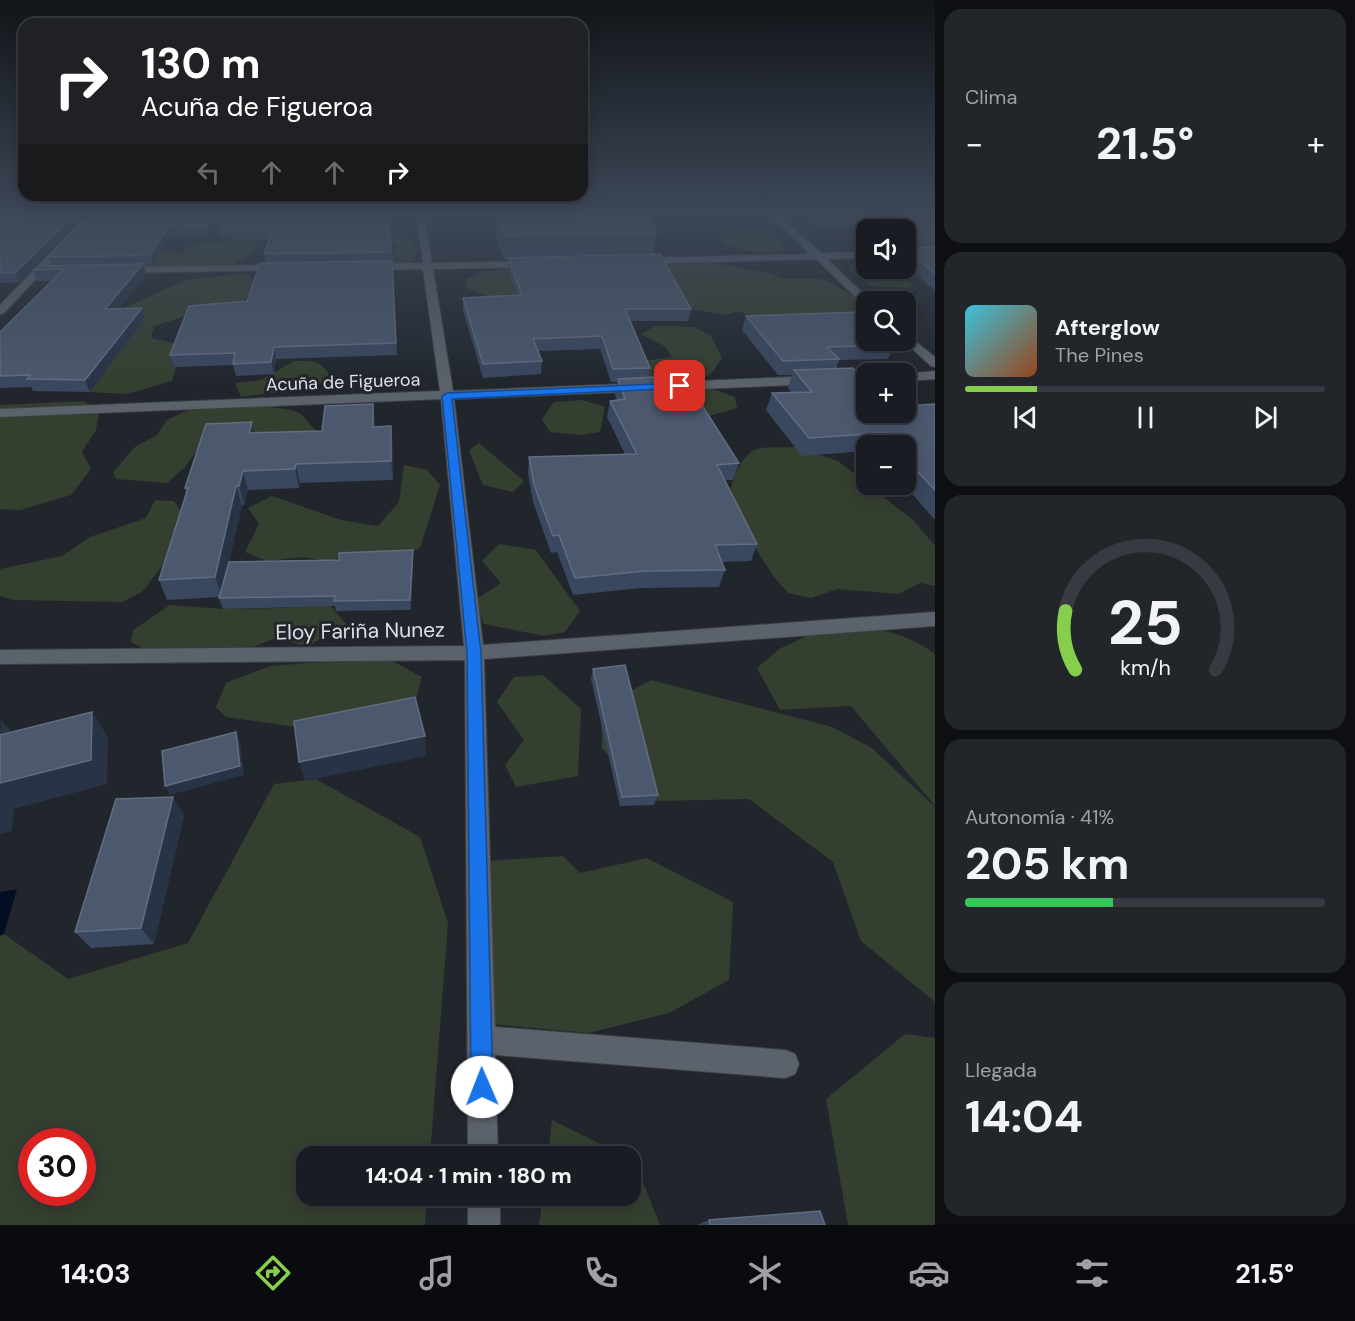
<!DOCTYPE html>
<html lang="es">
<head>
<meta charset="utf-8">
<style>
	:root { --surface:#191c22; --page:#22252a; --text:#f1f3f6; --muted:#9fa1a5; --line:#373a40; --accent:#86cf4c }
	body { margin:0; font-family:"DM Sans",sans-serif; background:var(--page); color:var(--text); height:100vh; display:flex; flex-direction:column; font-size:22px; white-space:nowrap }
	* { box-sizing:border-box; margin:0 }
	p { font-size:20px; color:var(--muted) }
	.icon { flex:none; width:33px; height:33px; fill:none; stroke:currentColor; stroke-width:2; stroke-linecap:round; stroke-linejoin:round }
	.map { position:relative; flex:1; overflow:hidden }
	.panel { display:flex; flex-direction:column; gap:9px; padding:9px; background:#0e0f13; width:420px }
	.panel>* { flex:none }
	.hud { position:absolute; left:18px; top:18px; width:570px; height:183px; border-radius:18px; box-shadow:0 3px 15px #0003,0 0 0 2px var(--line); background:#202124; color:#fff; overflow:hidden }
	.fabs { position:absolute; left:856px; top:219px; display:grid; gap:12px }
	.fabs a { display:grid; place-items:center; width:60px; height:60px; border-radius:12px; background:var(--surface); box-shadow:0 3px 15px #0003,0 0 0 2px var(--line); font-size:30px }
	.speed { position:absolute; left:18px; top:1128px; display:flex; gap:12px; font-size:30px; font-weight:700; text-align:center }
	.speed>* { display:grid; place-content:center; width:78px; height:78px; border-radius:50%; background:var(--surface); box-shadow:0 3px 15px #0003,0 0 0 2px var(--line); line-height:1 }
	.speed .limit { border:9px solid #d22; background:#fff; color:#111 }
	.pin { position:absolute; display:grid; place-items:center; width:51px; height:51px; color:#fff; margin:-26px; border-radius:12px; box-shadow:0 3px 9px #0006 }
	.me { position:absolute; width:66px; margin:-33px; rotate:359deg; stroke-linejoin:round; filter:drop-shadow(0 0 4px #0008) }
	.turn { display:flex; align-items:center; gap:21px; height:126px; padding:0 24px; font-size:27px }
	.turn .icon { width:78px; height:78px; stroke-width:2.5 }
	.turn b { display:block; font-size:42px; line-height:51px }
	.lanes { display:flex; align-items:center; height:57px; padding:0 24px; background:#0003; justify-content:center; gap:30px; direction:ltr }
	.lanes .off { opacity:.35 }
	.big { font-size:45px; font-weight:700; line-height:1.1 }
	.panel .card { flex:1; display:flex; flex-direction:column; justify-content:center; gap:9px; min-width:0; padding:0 21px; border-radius:18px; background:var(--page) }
	.panel .dial { align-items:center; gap:0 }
	.dial svg { height:156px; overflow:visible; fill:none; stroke:var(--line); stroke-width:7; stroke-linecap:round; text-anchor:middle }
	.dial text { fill:var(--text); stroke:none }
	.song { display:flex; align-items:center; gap:18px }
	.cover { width:72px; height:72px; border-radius:9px; background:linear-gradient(135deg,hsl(190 70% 55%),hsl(20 70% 35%)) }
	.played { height:6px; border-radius:3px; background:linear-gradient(90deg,var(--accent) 20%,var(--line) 20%) }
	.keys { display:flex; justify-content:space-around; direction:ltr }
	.heat { display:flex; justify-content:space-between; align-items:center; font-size:33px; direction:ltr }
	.charge { height:9px; border-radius:4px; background:linear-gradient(90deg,#34c759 41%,var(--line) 0) }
	.trip { position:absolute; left:296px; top:1146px; width:345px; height:60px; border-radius:18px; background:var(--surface); box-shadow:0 3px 15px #0003,0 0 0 2px var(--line); font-weight:700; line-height:60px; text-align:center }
	.dock { display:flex; height:96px; justify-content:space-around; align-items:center; background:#0a0b0e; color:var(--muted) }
	.dock .icon { width:42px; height:42px }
	.dock .current { color:var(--accent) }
	.dock b { font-size:27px; color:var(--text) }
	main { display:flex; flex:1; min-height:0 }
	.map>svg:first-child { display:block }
</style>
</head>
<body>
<main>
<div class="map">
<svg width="935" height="1225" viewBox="0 0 935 1225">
	<rect width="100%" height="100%" fill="#21262d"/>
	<path fill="#353f2f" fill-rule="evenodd" d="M753,229C767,230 777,237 786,248C770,257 744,250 726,244L720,233Z
		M382,231L407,236L418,249L413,261L398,267L386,264L397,246L388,241Z
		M260,236L252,254L222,271L202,270L192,265L161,267L143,265L150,253L161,251L180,255L195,243L223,242L234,238Z
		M693,259L772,274L781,279H822L855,296L860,315L769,321L737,311L727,315L690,309L677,301L639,264Z
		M867,262V268L905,269L911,277L905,279L915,286L906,288L871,286L849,269L852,263Z
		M513,269L534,288C506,300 493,302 466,287V279L484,271Z
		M246,273L258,283V287L237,306L189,315L154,326L151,338L174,343C182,355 175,369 172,381L127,394L90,392L88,387L117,311L186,280Z
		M655,326L694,327L711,336L722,358L711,374L697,381L654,382L620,364L672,357L664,346L641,334Z
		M294,361C315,361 319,359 332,378L314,387L241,397L235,383L261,380Z
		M640,386L686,390L707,387L735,397L737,408L709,416L678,409L650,412Z
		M582,400L605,407L600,432L580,435L550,432L542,419L554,402Z
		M84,401L99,411L96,430L82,452L91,469L71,495L20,510L0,509V405Z
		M228,401L292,410L301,414L316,431L200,446L185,467L167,483L116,479L113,472L135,447L157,435L167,420L195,407Z
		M479,443L524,481L513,492L483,485L469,450Z
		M796,447L838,461L914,521L935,546V586L920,583L898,594L837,589L811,598L788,593L774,577L726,503C731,487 738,456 757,449C767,446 784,448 796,447Z
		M404,465L427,470L440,485L420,548L392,557L348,554L330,561L302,557L267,561L245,552L259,524L248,508L272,496L341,520L378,526L399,502Z
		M155,500L174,501L192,526L143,591L122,602L14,600L0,596V569L62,556L90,537L146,518Z
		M499,544L536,550L580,611L565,632L545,636L484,624L475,600L501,583L482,561Z
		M327,602L347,625L308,646L273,639L213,663L158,656L131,642L133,630L170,605L223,609L285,608Z
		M828,626C868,628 901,628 935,654V806L851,706L780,710L757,668L779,649Z
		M385,657L422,677L414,707L304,728L226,717L216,707L226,683L270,666Z
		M543,675L581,709L578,776L516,787L505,765L524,740L497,702L514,677Z
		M651,680L832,727L872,748L935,807V1002L861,941L833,862L749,799L658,801L602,749L601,706Z
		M316,779L420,837L448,923L430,1156H306V1196H427L425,1225H0V937L4,934L68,979L188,943L274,784ZM32,1142H82V1192H32Z
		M563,856L580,873L647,858L733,902L729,980L669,1013L588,1033L481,1023L487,861Z
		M905,1034L935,1038V1225H848L826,1099Z
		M552,1120L625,1156H548Z
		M630,1159L635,1162L660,1225H539L543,1196H630Z"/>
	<path fill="#030e23" d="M17,889L4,934L0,935V892Z"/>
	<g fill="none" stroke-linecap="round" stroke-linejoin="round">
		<defs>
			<path id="minor" d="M89,213H98L4,313L0,314V305Z
				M416,213H424L432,263L532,261L537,264L532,267L433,269L453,391L867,374V382L454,399L483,645L935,612V626L484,659L495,1027L785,1050L795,1054L799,1064L795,1074L785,1078L495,1055L498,1156H468L465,660L0,664V650L464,646L441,399L0,417V409L440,391L423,269L368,270L363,267L368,264L423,263Z
				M768,213H777L821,253L867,252V258L827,259L872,302H867V305L863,304L816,259L641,264L636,261L641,258L810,254Z
				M280,265L285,268L283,270L122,273L117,270L122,267Z
				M906,334L935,357V367L931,366L903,340H906Z
				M935,371V379L906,381L905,374Z
				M468,1196H500V1225H468Z"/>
		</defs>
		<use href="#minor" stroke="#3d4147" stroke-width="2"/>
		<use href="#minor" fill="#5c626b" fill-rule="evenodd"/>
	</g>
	<path fill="#39475f" d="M0,213L19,282L0,283Z
		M90,213H225L208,236L172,234L153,264H143L146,275L118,309L145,319L90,392L33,391L31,387L0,388V332L53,281H37L33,270L52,266L49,257Z
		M389,213L397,355L276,359L274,374L236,376L233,365L174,367L170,355L247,301L266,263L264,254L269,240L222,237L220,228Z
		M496,213L657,233L653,254L691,309L688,321H630L650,368L648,378L667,404L739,463L733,480H725L757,544L751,561L722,562L725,570L719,587L641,588L573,595L557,552L551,553L533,502L528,474L529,457L625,454L607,417L610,401L617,400L615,395L617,382H611L600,349L538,351L542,361L541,374L483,378L463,310V298L517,295L508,269V259H504L495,235Z
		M803,213H935V291L906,265V230H867V231L861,228L818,227Z
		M746,316L894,345L888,359L839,360L836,369L867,412L935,404V519H934L907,488H903L900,484H906V446H867V451L802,456L766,410L772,393H792L788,388L792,375H778L742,330Z
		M373,404L375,427L393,445V480L300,483L299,488L248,490L244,505H242L229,562L339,560L413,550V560L411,610L336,611L335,606L223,609L219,598L220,597L167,600L159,580L186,493L185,488L255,433L322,431Z
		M593,669L658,795L654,805L620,806L591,679Z
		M184,815L154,944L91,948L75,932Z
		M709,1220L825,1225H697Z"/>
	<path fill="#283345" d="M76,213H87L19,282L15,273Z
		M217,213H225L208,236L206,227Z
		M170,225L172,234L153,264L150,255Z
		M143,264L146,275L109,320L105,309Z
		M142,308L145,319L90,392L85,380Z
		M274,347L276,359L274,374L271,362Z
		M373,404L375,422L374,445L373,427Z
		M252,422L257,441L249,433Z
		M391,426L393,445V480L391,461Z
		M296,464L300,483L299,488L295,469Z
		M243,471L248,490L244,505L239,486Z
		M236,486L242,505L222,597L215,577Z
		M413,550V560L411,610L410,600Z
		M92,712L108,737L107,784L14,809L12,831L0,834V783Z
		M1,719L21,744L0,735Z
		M236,732L240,742L244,775L170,795L165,786Z
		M425,736L426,756L305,781L299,762Z
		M173,797L184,815L154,944L141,928Z"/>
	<path fill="#4b586e" stroke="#626d80" stroke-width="1.5" d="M0,213H76L15,273H0Z
		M90,213H217L206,227L170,225L150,255L49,257Z
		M226,213H389L391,252L264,254L272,232L220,228Z
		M496,213H645L657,233L505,236Z
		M818,213H935V237L910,238L908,240L911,248L935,247V274L906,249V230H883L874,221L865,218L821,216Z
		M660,254L691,309H625L650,368L613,369L602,336L533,339L542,361L483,364L463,298L522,295L508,258Z
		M392,261L396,343L274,347L271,362L233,364L235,353L170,355L189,306L247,301L260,263Z
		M143,264L105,309L142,308L85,380L27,379L30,375L0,376V332L64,269L33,270L38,266Z
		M859,312L867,319V340H889L894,345L827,347L839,359L783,361L746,316Z
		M853,368L867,382V412H906V406L935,404V490L916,470H913L906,462V446H893L883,433L809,438L772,393L812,392L794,370Z
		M655,377L667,404L700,402L739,463L717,465L757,544L715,545L725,570L645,571L575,578L559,535L553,536L534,485L529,457L637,454L610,401L625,399L618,379Z
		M373,404V427L391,426V461L296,464L295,469L243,471L239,486H236L215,577L159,580L188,488H185L206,424L252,422L249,433L322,431L325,406Z
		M413,550L410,600L334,601L335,596L219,598L229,562L339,560V553Z
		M625,665L658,795L622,797L593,669Z
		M415,697L425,736L299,762L294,721Z
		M92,712L91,760L0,783V735Z
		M236,732L240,766L165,786L162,751Z
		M173,797L141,928L75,932L116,799Z
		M820,1211L825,1225H710L709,1220Z"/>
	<linearGradient id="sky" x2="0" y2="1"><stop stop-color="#121519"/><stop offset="0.55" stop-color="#3d4757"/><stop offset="1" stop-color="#3d4757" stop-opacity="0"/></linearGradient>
	<rect width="935" height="385" fill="url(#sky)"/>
	<path fill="#1a73e8" stroke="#114b97" stroke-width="1.5" d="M680,383L684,384V388L452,399L481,653L493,1087L490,1094L482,1098L474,1094L471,1087L467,653L442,396L447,393Z"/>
	<g text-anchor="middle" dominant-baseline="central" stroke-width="6" stroke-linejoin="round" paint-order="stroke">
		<g font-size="18" fill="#dde0e6" stroke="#21262d">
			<text transform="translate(343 382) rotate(-2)">Acuña de Figueroa</text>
		</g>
		<g font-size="21" fill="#dde0e6" stroke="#21262d">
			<text transform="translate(360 631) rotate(-1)">Eloy Fariña Nunez</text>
		</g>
	</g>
</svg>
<div class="fabs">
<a><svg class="icon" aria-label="sound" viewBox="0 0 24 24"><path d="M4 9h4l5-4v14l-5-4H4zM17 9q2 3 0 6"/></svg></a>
<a><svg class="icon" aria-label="search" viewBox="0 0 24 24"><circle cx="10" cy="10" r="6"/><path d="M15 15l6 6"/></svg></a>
<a>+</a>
<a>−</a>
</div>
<div class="speed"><div class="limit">30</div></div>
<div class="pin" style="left:680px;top:386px;background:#d93025"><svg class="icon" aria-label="arrive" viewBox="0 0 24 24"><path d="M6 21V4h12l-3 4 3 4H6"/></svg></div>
<svg class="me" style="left:482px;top:1087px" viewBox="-20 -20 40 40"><circle r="19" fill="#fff"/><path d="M0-13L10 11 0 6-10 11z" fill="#1a73e8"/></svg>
<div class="trip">14:04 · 1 min · 180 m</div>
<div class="hud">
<div class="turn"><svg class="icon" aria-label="right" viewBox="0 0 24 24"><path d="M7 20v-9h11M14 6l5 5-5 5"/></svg><div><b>130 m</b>Acuña de Figueroa</div></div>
<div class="lanes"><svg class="icon off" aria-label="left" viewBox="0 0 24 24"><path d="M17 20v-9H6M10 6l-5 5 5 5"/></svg><svg class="icon off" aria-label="ahead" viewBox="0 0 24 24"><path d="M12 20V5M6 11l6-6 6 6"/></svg><svg class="icon off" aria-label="ahead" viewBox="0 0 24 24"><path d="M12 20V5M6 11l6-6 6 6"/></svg><svg class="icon" aria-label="right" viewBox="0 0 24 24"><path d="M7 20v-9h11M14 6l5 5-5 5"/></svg></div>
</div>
</div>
<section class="panel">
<div class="card"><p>Clima</p>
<div class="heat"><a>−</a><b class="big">21.5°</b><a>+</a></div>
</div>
<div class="card">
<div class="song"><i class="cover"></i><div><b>Afterglow</b><p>The Pines</p></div></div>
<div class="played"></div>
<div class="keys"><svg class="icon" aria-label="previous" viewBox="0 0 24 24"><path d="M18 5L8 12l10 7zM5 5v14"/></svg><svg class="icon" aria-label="pause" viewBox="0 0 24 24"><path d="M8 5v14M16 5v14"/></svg><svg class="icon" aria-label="next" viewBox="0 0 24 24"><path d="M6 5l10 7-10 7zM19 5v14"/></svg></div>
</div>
<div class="card dial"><svg viewBox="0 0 100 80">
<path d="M14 69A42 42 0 1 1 86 69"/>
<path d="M14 69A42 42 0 0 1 9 39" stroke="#86cf4c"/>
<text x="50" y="56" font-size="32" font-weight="700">25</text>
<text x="50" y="72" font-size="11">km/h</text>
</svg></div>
<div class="card"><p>Autonomía · 41%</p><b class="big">205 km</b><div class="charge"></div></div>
<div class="card"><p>Llegada</p><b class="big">14:04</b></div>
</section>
</main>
<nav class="dock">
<b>14:03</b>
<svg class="icon current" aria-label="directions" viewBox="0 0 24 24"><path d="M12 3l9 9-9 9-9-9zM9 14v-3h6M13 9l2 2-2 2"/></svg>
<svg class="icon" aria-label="music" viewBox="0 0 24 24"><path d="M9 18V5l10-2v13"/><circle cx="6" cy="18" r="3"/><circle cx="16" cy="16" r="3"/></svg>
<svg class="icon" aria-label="phone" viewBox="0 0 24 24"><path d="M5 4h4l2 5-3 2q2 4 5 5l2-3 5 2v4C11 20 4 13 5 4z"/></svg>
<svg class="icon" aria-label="climate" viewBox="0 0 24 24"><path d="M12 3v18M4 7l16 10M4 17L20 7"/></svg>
<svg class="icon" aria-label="car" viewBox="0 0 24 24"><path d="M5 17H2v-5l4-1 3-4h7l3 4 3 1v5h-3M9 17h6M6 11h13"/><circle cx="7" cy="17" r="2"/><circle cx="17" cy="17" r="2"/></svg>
<svg class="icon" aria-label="filters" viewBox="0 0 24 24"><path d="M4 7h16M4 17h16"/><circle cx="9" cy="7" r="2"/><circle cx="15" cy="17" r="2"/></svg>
<b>21.5°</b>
</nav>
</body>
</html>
